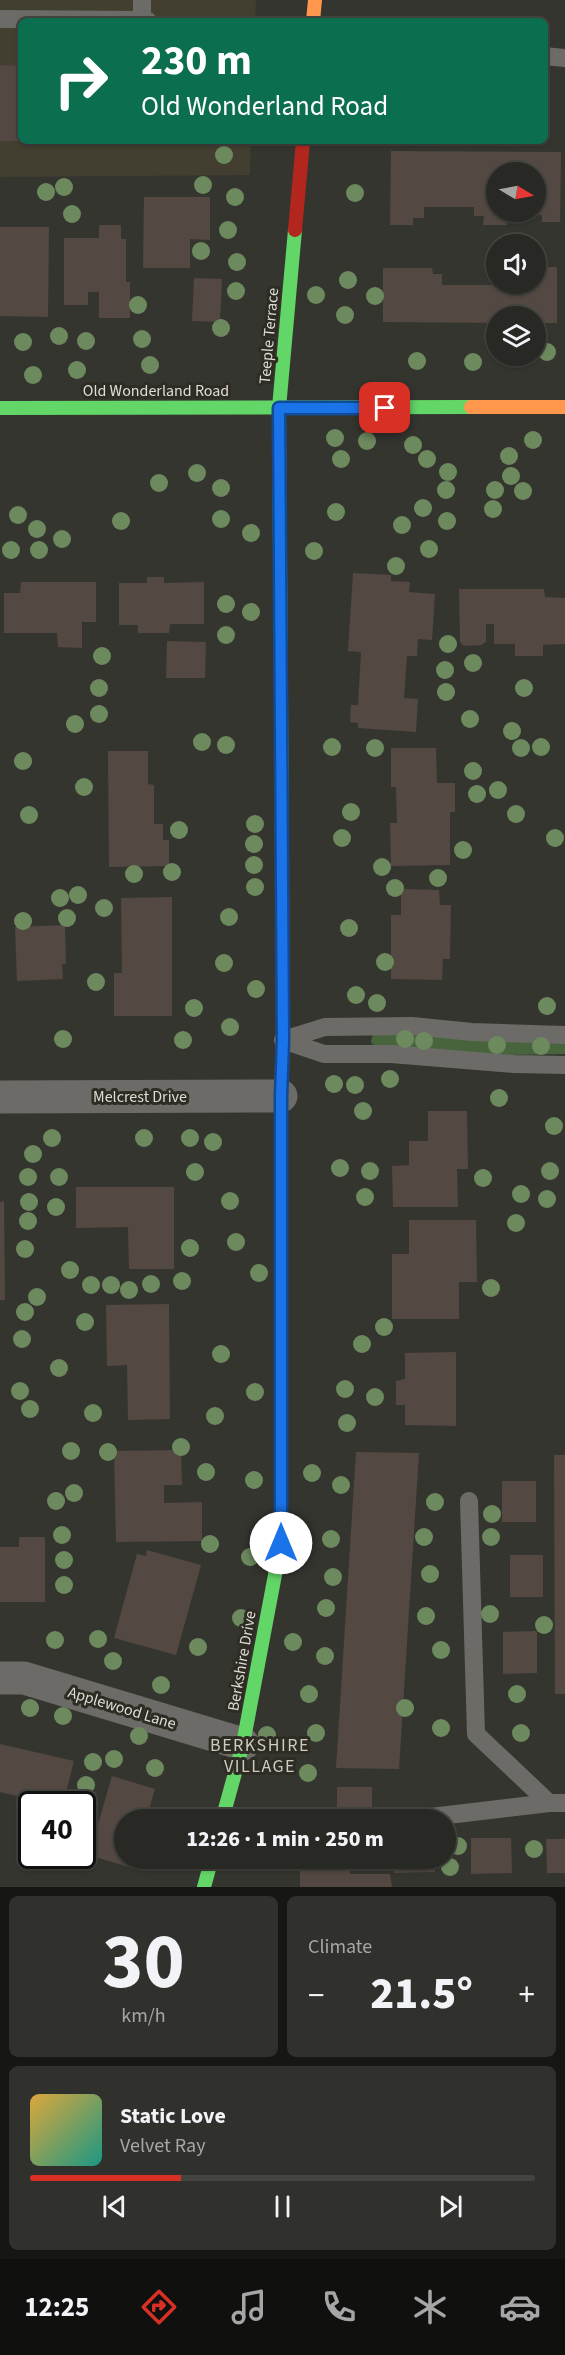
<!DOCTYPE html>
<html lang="en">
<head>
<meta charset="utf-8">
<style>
	:root { --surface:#282824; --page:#30302c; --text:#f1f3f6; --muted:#a5a6a6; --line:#444441; --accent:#d93025 }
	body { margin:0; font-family:"Source Sans 3",sans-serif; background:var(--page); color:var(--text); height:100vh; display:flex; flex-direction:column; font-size:22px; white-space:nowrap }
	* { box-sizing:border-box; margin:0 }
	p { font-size:20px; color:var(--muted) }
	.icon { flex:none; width:33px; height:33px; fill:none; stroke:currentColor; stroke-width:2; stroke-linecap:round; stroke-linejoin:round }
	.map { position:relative; height:1887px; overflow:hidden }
	.side { display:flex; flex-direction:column; gap:9px; padding:9px; background:#161614; flex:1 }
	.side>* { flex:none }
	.top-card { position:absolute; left:18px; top:18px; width:530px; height:126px; border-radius:9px; box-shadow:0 2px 4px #0004,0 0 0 2px var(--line); background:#0b6e4f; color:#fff; overflow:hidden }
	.needle { width:39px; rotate:100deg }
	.fabs { position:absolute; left:486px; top:162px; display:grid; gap:12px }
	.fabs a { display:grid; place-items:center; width:60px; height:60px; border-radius:50%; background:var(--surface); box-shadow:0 2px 4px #0004,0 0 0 2px var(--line); font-size:30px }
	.speed { position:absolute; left:18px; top:1791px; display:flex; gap:12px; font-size:30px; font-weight:700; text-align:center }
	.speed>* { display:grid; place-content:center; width:78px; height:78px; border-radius:50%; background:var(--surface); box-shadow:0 2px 4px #0004,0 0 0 2px var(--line); line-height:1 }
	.speed .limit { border:3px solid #111; border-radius:9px; background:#fff; color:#111 }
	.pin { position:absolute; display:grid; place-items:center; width:51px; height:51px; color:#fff; margin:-26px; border-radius:12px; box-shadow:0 3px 9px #0006 }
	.me { position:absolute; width:66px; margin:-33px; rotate:0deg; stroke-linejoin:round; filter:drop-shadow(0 0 4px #0008) }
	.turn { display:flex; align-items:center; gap:21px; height:126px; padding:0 24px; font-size:27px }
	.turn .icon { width:78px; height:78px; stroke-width:2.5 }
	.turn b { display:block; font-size:42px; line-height:51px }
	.big { font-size:45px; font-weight:800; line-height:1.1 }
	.side .widget { flex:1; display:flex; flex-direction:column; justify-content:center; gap:9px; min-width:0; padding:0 21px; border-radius:9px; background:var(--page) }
	.side .dial { align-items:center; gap:0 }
	.dial b { font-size:78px; line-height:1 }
	.song { display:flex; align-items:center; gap:18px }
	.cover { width:72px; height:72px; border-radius:9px; background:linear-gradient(135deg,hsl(40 70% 55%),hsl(170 70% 35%)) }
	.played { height:6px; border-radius:3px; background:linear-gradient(90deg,var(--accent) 30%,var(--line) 30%) }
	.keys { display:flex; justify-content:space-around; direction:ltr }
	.heat { display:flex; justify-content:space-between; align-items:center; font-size:33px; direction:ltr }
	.side .tiles { flex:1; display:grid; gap:9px; grid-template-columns:1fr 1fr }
	.widget:last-child { grid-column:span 2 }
	.trip { position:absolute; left:114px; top:1809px; width:342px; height:60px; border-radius:30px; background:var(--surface); box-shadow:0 2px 4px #0004,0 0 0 2px var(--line); font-weight:800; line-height:60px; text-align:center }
	.tabs { display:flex; height:96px; justify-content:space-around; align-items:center; background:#10100e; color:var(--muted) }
	.tabs .icon { width:42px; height:42px }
	.tabs .on { color:var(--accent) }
	.tabs b { font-size:27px; color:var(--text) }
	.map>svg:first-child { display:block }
</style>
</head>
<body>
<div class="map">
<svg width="565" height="1887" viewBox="0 0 565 1887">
	<rect width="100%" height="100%" fill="#353530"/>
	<path fill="#423f30" d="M0,0H256L255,21H21V141H251L250,175L0,177Z"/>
	<path fill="#47643c" d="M374,1033L565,1043V1054L509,1055L378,1046L372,1044L371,1040Z"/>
	<path fill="#534842" d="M0,65L21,66V141H0Z
		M391,151L561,152L560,222H542V215L529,214V212H536V172H496V212H508L507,225H483L484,216H474V207H424V218H413V225H390Z
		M144,197H210V240L190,239V268H143Z
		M99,225H121V239H126V282H130V318H99V292H88V305H64V238H99Z
		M0,227H49L48,317L0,316Z
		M536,267H557V323H536V316H496V323L383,322V268H432L433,274H442V285H498L536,284Z
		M194,278L222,279L220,322L192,321Z
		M353,573L391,575V581L410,582L409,592L435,594L432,640L418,639L417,656H407L404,698L418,699L416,732L358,728V723L350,722L351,705H358L361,652L348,651Z
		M147,577H164V583L204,582V624H170L169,633H138V625H119V583H147Z
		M21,582H96V622H82V648L58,647L57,633H4V593H20Z
		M459,589H544L545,597L565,598V644L543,645V656H515V644H494V624H486V642L481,645L464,646L460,642Z
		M167,641L206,642L205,678H166Z
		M391,748H436L437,783H455V812H450V865L391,866L390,823H397L396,787H391Z
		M108,751H148V784L154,785V824H163V840H169V866L109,867Z
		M401,889L439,890L440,905H451L450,959H443L442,980L391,979V915H401Z
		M172,897V1016H114V973H122L121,898Z
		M65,925L66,964H62L63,979L17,981L15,927Z
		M428,1111H467L468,1169H457L458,1207H393L392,1166L409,1165V1141H428Z
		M76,1187H174V1269H129L128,1227L76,1228Z
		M4,1201L5,1300H0V1202Z
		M409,1220H476L477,1282H459V1319H392V1254H409Z
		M169,1304L170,1419L128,1420L127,1365L107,1366L106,1305Z
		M456,1352V1426L405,1425V1405H396V1381L405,1379V1353Z
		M181,1450L182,1485H164V1503L202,1502V1541L116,1542L114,1451Z
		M356,1452L419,1453L399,1769L336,1768Z
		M554,1455H565V1694H555Z
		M502,1481H536V1522H502Z
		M19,1537H45V1602H0V1547H19Z
		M147,1550L201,1565L176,1655L114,1638L137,1554L146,1556Z
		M510,1555H543V1597H510Z
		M537,1631V1673L503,1674V1632Z
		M0,1744L74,1761L63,1804H51L0,1792Z
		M112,1776L155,1789L146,1820H124V1858H135L132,1868L89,1855Z
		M337,1787H372V1820H337Z
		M471,1838H511L512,1873L471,1874Z
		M546,1839H565V1873H547Z
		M300,1858H350V1874H390L392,1887H300Z
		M394,1858H435V1872L394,1873Z"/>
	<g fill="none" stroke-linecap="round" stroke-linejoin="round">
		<path stroke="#6c6b67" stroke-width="18" d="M142,0V20L148,21
			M0,19L142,20
			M544,56L565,58
			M283,1040L324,1054H391L514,1064L565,1065
			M283,1040L325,1027L412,1026L472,1032L565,1035
			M469,1501L476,1734L549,1803
			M431,1817L549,1803H565"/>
		<path stroke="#6c6b67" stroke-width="33" d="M0,1097L281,1096
			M0,1678H24L243,1744"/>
		<path stroke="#63d668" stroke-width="14" d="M0,408L471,407
			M282,845L279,408L295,230
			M222,1820L243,1744L281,1543V1353
			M204,1887L212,1858"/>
		<path stroke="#ff974d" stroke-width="14" d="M313,21L315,0
			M471,407H565
			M281,1353V1093"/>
		<path stroke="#b3261e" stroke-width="14" d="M295,230L303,141
			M281,1093L283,1040L282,845"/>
	</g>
	<g fill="#6d8a5f">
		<circle cx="224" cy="155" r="9"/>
		<circle cx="203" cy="185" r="9"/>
		<circle cx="64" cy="187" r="9"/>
		<circle cx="46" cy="192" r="9"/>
		<circle cx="355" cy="193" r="9"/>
		<circle cx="235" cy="197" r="9"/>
		<circle cx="72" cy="214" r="9"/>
		<circle cx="228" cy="230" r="9"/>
		<circle cx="201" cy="251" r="9"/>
		<circle cx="237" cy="262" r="9"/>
		<circle cx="348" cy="280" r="9"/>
		<circle cx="236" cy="291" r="9"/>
		<circle cx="316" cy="295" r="9"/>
		<circle cx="375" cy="296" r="9"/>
		<circle cx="138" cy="305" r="9"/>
		<circle cx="345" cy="315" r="9"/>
		<circle cx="221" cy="328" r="9"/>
		<circle cx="59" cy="336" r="9"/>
		<circle cx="142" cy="339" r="9"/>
		<circle cx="86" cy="341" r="9"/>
		<circle cx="23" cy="342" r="9"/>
		<circle cx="547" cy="352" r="9"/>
		<circle cx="417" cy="361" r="9"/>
		<circle cx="473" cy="362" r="9"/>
		<circle cx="150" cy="365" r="9"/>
		<circle cx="77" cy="370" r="9"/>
		<circle cx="33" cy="375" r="9"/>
		<circle cx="335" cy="438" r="9"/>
		<circle cx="533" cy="440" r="9"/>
		<circle cx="367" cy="441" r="9"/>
		<circle cx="413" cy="445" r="9"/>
		<circle cx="509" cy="456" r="9"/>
		<circle cx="341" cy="459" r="9"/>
		<circle cx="427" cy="459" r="9"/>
		<circle cx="448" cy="472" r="9"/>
		<circle cx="197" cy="473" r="9"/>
		<circle cx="511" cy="476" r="9"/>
		<circle cx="159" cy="483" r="9"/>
		<circle cx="221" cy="488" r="9"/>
		<circle cx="446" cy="490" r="9"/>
		<circle cx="495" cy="490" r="9"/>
		<circle cx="523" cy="491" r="9"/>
		<circle cx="423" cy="508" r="9"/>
		<circle cx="493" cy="509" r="9"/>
		<circle cx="336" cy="512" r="9"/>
		<circle cx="18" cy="515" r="9"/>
		<circle cx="221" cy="519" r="9"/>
		<circle cx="121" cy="521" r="9"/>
		<circle cx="447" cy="521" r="9"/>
		<circle cx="402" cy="525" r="9"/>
		<circle cx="37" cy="529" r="9"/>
		<circle cx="251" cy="533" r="9"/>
		<circle cx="62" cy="539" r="9"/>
		<circle cx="429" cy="549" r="9"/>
		<circle cx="11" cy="550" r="9"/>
		<circle cx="39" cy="550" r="9"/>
		<circle cx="314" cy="551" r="9"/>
		<circle cx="396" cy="566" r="9"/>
		<circle cx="226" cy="604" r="9"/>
		<circle cx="251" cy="612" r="9"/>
		<circle cx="226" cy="635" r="9"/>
		<circle cx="448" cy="644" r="9"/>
		<circle cx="102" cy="656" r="9"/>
		<circle cx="473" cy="663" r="9"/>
		<circle cx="445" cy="670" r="9"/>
		<circle cx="99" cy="688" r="9"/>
		<circle cx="524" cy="688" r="9"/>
		<circle cx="446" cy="692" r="9"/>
		<circle cx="99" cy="714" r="9"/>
		<circle cx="470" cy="719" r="9"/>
		<circle cx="75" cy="724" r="9"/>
		<circle cx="512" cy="731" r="9"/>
		<circle cx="202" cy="742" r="9"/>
		<circle cx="226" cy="745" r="9"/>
		<circle cx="332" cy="747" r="9"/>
		<circle cx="541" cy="747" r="9"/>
		<circle cx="375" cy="748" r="9"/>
		<circle cx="521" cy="748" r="9"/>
		<circle cx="23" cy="761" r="9"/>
		<circle cx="473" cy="771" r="9"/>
		<circle cx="84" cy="787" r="9"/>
		<circle cx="498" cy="790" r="9"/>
		<circle cx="477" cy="794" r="9"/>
		<circle cx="351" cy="812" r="9"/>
		<circle cx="516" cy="814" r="9"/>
		<circle cx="29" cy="815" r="9"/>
		<circle cx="255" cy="824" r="9"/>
		<circle cx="179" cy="830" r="9"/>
		<circle cx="342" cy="838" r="9"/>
		<circle cx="555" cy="838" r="9"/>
		<circle cx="254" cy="844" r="9"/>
		<circle cx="463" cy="850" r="9"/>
		<circle cx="254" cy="865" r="9"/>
		<circle cx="382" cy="867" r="9"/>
		<circle cx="172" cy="872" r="9"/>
		<circle cx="134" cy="874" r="9"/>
		<circle cx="438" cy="878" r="9"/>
		<circle cx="255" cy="887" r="9"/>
		<circle cx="395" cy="888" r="9"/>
		<circle cx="78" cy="895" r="9"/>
		<circle cx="60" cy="898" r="9"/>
		<circle cx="104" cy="908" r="9"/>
		<circle cx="229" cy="917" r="9"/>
		<circle cx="67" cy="918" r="9"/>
		<circle cx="23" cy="921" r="9"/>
		<circle cx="349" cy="928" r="9"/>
		<circle cx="385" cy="962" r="9"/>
		<circle cx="224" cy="963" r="9"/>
		<circle cx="96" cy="982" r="9"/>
		<circle cx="256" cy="989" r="9"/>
		<circle cx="356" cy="995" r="9"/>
		<circle cx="377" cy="1003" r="9"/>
		<circle cx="547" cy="1006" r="9"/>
		<circle cx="194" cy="1008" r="9"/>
		<circle cx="230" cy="1027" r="9"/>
		<circle cx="63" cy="1039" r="9"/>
		<circle cx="405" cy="1039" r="9"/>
		<circle cx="183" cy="1040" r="9"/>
		<circle cx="424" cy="1041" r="9"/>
		<circle cx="497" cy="1045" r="9"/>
		<circle cx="541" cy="1046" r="9"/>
		<circle cx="390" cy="1079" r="9"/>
		<circle cx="334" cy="1084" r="9"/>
		<circle cx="355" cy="1085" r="9"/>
		<circle cx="499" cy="1098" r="9"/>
		<circle cx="363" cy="1111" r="9"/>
		<circle cx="554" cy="1126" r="9"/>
		<circle cx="52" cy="1138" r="9"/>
		<circle cx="144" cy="1138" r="9"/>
		<circle cx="190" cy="1138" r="9"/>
		<circle cx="213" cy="1142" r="9"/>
		<circle cx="33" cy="1154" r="9"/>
		<circle cx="340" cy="1168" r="9"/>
		<circle cx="370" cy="1171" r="9"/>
		<circle cx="550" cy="1171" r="9"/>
		<circle cx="195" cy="1172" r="9"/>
		<circle cx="28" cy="1177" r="9"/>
		<circle cx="59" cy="1177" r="9"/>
		<circle cx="483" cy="1178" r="9"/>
		<circle cx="521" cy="1194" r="9"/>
		<circle cx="365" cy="1197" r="9"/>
		<circle cx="547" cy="1199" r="9"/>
		<circle cx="230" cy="1201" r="9"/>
		<circle cx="29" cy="1202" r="9"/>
		<circle cx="56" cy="1207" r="9"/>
		<circle cx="28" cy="1221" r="9"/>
		<circle cx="516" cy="1223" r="9"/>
		<circle cx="236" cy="1242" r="9"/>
		<circle cx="190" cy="1248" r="9"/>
		<circle cx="25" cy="1249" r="9"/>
		<circle cx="70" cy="1270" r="9"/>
		<circle cx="259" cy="1273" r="9"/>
		<circle cx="182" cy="1281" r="9"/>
		<circle cx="151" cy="1284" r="9"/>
		<circle cx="91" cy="1285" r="9"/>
		<circle cx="111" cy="1285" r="9"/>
		<circle cx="491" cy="1288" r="9"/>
		<circle cx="129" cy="1290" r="9"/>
		<circle cx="37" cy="1297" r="9"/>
		<circle cx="25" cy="1312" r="9"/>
		<circle cx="85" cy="1322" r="9"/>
		<circle cx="384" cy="1327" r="9"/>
		<circle cx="22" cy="1339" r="9"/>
		<circle cx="362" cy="1344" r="9"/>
		<circle cx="221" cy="1354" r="9"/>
		<circle cx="59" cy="1368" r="9"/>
		<circle cx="345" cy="1389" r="9"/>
		<circle cx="20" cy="1391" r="9"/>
		<circle cx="255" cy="1392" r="9"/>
		<circle cx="375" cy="1397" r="9"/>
		<circle cx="30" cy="1409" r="9"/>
		<circle cx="93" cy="1413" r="9"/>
		<circle cx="215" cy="1416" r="9"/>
		<circle cx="347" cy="1423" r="9"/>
		<circle cx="181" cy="1447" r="9"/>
		<circle cx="71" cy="1451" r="9"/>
		<circle cx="108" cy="1452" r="9"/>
		<circle cx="206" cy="1472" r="9"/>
		<circle cx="312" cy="1473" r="9"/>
		<circle cx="254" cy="1480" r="9"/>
		<circle cx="341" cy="1485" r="9"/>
		<circle cx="74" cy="1493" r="9"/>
		<circle cx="56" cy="1501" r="9"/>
		<circle cx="435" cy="1502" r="9"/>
		<circle cx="492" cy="1514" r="9"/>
		<circle cx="62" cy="1535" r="9"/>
		<circle cx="424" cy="1537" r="9"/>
		<circle cx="491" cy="1537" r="9"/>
		<circle cx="331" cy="1539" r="9"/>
		<circle cx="210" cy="1544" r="9"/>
		<circle cx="250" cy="1557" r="9"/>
		<circle cx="64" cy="1560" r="9"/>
		<circle cx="430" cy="1574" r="9"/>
		<circle cx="333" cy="1577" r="9"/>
		<circle cx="64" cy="1585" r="9"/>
		<circle cx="326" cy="1608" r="9"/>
		<circle cx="490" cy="1614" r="9"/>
		<circle cx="426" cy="1616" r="9"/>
		<circle cx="241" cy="1618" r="9"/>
		<circle cx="544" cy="1625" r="9"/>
		<circle cx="98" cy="1639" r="9"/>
		<circle cx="55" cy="1640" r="9"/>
		<circle cx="293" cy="1642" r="9"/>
		<circle cx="198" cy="1647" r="9"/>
		<circle cx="441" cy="1650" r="9"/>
		<circle cx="325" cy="1656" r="9"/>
		<circle cx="113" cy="1661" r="9"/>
		<circle cx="161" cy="1685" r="9"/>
		<circle cx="309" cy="1694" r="9"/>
		<circle cx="517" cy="1694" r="9"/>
		<circle cx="30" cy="1708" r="9"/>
		<circle cx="405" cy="1708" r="9"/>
		<circle cx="63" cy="1716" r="9"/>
		<circle cx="441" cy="1728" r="9"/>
		<circle cx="316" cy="1733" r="9"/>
		<circle cx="521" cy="1733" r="9"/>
		<circle cx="267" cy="1735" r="9"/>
		<circle cx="139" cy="1736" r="9"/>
		<circle cx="114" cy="1759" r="9"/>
		<circle cx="93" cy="1762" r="9"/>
		<circle cx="155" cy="1768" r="9"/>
		<circle cx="308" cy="1773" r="9"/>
		<circle cx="86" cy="1785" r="9"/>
		<circle cx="458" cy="1846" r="9"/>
		<circle cx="534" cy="1849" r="9"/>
		<circle cx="450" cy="1867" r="9"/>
	</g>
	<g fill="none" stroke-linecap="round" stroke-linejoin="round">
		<defs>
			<path id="route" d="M281,1543V1096L283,1040L279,408H385"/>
		</defs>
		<use href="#route" stroke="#114b97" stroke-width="15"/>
		<use href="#route" stroke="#1a73e8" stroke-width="10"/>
	</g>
	<g text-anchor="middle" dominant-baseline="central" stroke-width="6" stroke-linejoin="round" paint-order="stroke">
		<g font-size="16" fill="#deddd7" stroke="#2e2c23">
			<text transform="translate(269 336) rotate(-85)">Teeple Terrace</text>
			<text x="156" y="391">Old Wonderland Road</text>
			<text x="140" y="1097">Melcrest Drive</text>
			<text transform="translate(242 1661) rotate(-80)">Berkshire Drive</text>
			<text transform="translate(122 1708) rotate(17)">Applewood Lane</text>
		</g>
		<g font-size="18" letter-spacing="1.5" fill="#ceccc0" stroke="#2e2c23">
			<text x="260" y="1745">BERKSHIRE<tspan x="260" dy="21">VILLAGE</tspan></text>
		</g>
	</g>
</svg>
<div class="fabs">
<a><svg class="needle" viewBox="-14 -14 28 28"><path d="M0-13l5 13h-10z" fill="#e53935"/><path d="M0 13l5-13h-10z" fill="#a5a6a6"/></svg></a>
<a><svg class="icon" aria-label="sound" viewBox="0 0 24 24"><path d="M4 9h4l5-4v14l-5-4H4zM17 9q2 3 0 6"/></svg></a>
<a><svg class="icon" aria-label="layers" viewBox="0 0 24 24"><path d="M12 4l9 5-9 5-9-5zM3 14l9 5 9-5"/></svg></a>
</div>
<div class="speed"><div class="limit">40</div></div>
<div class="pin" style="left:385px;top:408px;background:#d93025"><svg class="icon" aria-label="arrive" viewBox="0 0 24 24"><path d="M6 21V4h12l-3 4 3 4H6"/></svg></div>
<svg class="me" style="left:281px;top:1543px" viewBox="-20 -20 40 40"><circle r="19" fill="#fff"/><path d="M0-13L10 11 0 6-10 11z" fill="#1a73e8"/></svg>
<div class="trip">12:26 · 1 min · 250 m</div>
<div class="top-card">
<div class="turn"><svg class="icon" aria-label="right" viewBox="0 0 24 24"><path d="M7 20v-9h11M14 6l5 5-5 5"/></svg><div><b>230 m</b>Old Wonderland Road</div></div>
</div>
</div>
<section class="side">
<div class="tiles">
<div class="widget dial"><b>30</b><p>km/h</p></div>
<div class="widget"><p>Climate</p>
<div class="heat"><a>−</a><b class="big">21.5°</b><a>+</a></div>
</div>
<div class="widget">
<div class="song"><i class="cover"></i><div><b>Static Love</b><p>Velvet Ray</p></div></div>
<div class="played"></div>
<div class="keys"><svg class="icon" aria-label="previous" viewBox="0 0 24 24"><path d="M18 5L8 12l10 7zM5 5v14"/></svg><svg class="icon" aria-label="pause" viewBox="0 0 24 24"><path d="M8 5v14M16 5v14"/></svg><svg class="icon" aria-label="next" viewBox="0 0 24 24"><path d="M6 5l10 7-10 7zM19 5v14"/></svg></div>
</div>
</div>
</section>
<nav class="tabs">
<b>12:25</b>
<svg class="icon on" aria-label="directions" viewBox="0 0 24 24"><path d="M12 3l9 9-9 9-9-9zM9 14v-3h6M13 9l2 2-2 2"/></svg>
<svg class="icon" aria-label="music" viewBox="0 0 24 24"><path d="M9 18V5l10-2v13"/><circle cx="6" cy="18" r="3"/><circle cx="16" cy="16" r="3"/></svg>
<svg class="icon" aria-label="phone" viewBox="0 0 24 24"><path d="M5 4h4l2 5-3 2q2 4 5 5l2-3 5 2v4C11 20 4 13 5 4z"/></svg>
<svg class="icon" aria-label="climate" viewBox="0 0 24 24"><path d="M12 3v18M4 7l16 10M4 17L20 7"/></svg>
<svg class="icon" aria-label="car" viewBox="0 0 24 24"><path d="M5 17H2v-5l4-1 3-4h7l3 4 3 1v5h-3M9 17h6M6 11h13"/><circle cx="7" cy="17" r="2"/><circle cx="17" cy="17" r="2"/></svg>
</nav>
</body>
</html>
